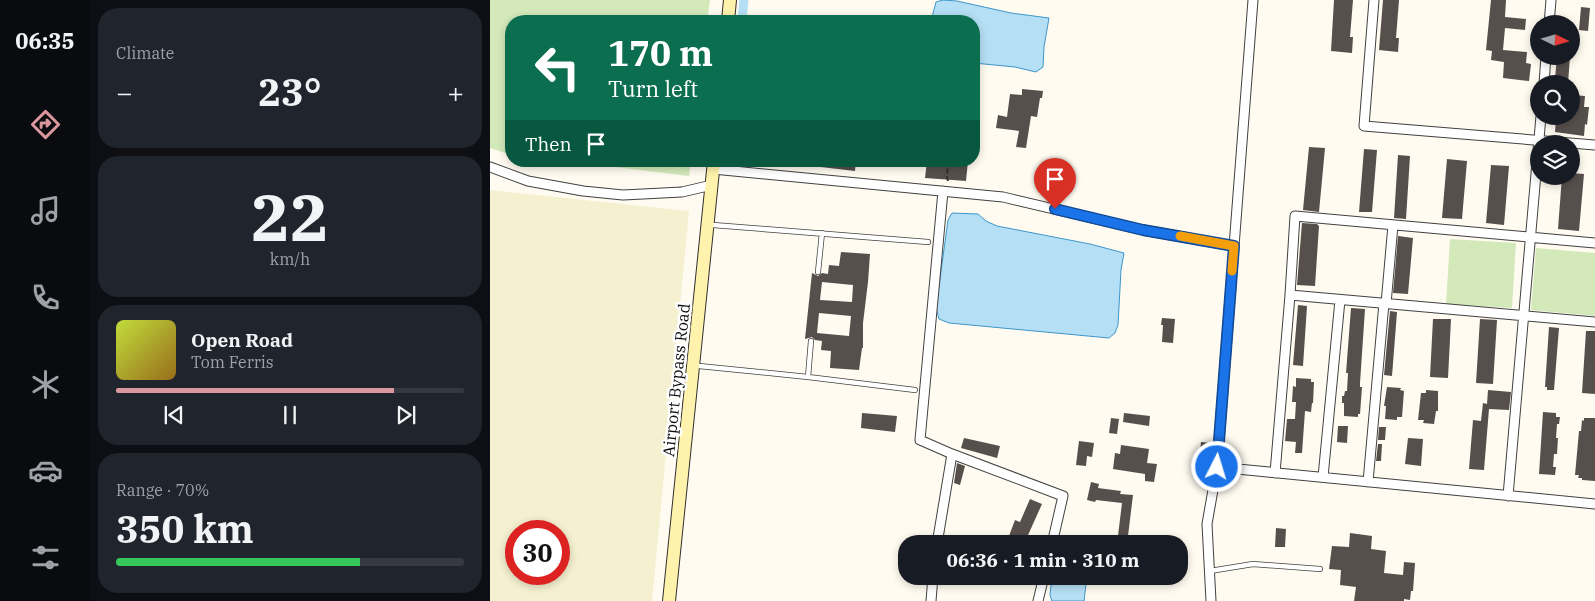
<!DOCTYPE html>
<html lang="en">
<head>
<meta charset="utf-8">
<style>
	:root { --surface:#171b24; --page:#20242c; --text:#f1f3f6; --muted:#9ea1a6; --line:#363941; --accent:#da989e }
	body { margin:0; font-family:"IBM Plex Serif",serif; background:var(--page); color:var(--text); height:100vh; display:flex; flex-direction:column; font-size:19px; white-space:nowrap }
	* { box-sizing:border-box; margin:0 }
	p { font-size:16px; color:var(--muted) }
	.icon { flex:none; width:28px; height:28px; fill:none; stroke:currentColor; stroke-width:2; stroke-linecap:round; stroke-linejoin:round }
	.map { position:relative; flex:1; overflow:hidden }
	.details { display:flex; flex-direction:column; gap:8px; padding:8px; background:#0d0f14; width:400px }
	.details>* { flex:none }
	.top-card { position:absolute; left:15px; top:15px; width:475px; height:152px; border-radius:20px; box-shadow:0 2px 8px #0003; background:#0b6e4f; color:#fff; overflow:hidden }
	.needle { width:32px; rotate:95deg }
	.fabs { position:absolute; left:1040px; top:15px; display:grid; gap:10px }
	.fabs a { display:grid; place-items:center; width:50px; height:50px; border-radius:50%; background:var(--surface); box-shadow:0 2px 8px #0003; font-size:25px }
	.speed { position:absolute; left:15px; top:520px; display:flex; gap:10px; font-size:25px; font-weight:700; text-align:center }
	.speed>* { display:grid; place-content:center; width:65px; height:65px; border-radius:50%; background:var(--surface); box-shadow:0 2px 8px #0003; line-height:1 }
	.speed .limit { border:8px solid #d22; background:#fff; color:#111 }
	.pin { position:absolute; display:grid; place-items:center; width:42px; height:42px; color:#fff; margin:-51px -21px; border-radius:50% 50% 50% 0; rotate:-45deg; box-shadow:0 0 5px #0007 }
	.pin .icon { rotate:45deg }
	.me { position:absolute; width:55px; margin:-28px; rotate:5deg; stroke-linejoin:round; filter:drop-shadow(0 0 4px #0008) }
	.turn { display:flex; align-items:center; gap:18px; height:105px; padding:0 20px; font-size:22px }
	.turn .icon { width:65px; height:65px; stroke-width:2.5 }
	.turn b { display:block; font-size:35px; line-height:42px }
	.then { display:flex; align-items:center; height:48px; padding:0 20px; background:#0003; gap:10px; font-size:19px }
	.big { font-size:38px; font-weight:700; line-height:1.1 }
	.details .widget { flex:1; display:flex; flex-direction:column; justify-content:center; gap:8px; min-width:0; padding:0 18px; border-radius:20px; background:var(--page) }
	.details .dial { align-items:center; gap:0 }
	.dial b { font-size:65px; line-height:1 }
	.song { display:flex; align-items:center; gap:15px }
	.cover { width:60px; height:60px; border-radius:8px; background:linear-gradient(135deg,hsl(70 70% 55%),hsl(40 70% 35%)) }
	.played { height:5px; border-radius:2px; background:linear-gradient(90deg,var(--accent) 80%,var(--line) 80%) }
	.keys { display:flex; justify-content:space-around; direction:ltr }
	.heat { display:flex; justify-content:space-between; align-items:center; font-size:28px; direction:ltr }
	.charge { height:8px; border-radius:4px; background:linear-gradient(90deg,#34c759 70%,var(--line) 0) }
	.trip { position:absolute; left:408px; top:535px; width:290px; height:50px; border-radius:20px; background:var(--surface); box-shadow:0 2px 8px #0003; font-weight:700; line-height:50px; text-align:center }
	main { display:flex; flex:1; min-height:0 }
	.menu { display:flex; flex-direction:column; width:90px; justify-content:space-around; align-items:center; background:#090b0e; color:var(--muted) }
	.menu .icon { width:35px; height:35px }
	.menu .on { color:var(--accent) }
	.menu b { font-size:22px; color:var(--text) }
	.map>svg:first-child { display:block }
</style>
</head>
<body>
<main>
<nav class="menu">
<b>06:35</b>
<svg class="icon on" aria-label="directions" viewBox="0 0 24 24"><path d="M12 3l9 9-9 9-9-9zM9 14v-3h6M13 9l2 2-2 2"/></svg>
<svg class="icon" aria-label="music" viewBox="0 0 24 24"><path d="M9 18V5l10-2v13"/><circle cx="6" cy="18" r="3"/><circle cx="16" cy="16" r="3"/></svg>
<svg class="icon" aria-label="phone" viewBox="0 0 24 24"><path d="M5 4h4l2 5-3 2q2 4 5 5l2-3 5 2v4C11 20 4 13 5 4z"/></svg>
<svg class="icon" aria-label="climate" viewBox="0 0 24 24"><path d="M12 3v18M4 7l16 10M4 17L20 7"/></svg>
<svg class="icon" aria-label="car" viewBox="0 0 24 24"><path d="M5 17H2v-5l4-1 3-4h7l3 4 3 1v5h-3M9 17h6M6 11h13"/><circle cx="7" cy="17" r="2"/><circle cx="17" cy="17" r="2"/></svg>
<svg class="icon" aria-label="filters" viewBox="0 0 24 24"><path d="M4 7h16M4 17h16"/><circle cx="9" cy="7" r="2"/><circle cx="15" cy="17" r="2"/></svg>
</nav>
<section class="details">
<div class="widget"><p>Climate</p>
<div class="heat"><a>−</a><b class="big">23°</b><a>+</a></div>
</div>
<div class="widget dial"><b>22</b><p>km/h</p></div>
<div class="widget">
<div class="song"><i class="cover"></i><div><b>Open Road</b><p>Tom Ferris</p></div></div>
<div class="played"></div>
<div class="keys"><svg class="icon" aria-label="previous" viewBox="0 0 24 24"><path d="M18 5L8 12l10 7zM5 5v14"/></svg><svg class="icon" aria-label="pause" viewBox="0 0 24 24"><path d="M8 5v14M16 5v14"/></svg><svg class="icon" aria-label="next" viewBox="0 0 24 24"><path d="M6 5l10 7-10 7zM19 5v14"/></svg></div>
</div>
<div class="widget"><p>Range · 70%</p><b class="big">350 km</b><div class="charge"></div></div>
</section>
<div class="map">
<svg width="1105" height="601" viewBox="0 0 1105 601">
	<rect width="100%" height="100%" fill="#fffbf0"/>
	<path fill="#f4f0d0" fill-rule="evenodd" d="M0,190L199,211L162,601H0ZM26,531H69V574H26Z"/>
	<path fill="#d3e9ba" d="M0,0H220L217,21H21V155L0,148Z
		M76,161H201L199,176Z
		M960,239L1026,243L1022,308L956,304Z
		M1046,248L1105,253V316L1041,310Z"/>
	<path fill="#b5dff5" stroke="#3d96cb" d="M453,0L467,1L521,13L559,18L554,47L553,67L546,72L525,67L484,63V21H441L446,2Z
		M462,213L488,214L496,221L507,226L600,244L634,253L631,270L628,325L625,333L619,338L459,323L449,319L446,308L458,220Z
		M562,576H597L594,601H562L560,595Z"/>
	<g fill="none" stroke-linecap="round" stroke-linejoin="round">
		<path stroke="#b5dff5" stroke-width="9" d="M252,21L254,0"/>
	</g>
	<path fill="#574f4b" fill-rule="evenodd" d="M844,0H863L860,37H863L862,53L841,51Z
		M893,0H909L906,38H909L908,52L889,50Z
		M1001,0H1016L1015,17L1036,19L1035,30L1015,28L1013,50L1037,52L1036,63L1041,64L1039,81L1013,78L1014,62L1001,60L1002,51L996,50Z
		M1091,7L1100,8L1098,31L1089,30Z
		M1067,56H1080L1078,84H1068L1069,79H1065Z
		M532,89L553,91L552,98H550L547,117L541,116L536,148L526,147L529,131L506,128L508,115L517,117L520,94L532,95Z
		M1081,95L1095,96L1094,107H1099L1097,125L1095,124L1094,136L1065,132L1066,120L1078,121L1079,116H1081Z
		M819,147L835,148L829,212L813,210Z
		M874,149L887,150L882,212H869Z
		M908,155L920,156L916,219L904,218Z
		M957,159L977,161L972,219L952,218Z
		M322,161H366L365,171L322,166Z
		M437,161H478L476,181L435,178Z
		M1001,165L1019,166L1014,225L996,223Z
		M1081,173L1094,174L1089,231L1068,229L1072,176H1081Z
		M812,223L827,224L829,226L825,286L807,285Z
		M908,236L923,238L918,294L903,293Z
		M351,252L380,254L378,282L373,323V348H372L369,370L340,368L341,351L331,350L332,341L325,340L322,337L315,339L322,273L328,276L332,273L338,274L339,265L349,266ZM332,282L363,285L362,302L330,300ZM329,313L361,316L359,336L327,333Z
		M808,305L817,306L813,366L803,365Z
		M861,308L875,309L870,383V387H872L870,414H868V417L854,416V403H852V396H854L855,391H857L858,373H856Z
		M900,311L907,312L902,376L894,375Z
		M672,318L685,319L683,343L672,342L673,325H671Z
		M943,319H961L958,378L940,377Z
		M990,319L1007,320L1003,384L986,383Z
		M1059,327L1069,328L1064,390H1057V387H1055Z
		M1096,331H1105V394L1092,393Z
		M806,378L821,379V382H824L823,403H822L821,412L815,411L812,453H805L806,442L795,441L797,419H805L806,402H802L803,386L806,387Z
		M897,387L911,388L910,390L914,391L912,417H907V420L895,419L896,406H894Z
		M936,390L948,391V411H946L944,424L933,423L934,420H928L931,393H936Z
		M998,390L1021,392L1019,410L999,409L994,470L979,469L983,420L991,421L993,403L997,404Z
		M1053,412L1066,413V417H1070L1069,424H1067L1066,438H1068L1067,454H1064L1063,467H1066L1065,475L1049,474Z
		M372,413L407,416L405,432L371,428Z
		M634,413L660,416L659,426L633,422Z
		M621,418L629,419L627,434L619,433Z
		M1094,418H1105V481L1092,480V478H1088L1089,475H1085L1089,431H1091L1092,420L1094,421Z
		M848,426H858L857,443L847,442Z
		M889,427H896L895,440H888Z
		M474,438L510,446L507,458L471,448Z
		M918,438L933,439L931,466L915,464Z
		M589,441L604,443L602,457L597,456L596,466L586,465Z
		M711,442L721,443L719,464L709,463Z
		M888,444H892L891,461H886Z
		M631,445L659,449L657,463L667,464L664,482L655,481V474L623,469L625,453L630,454Z
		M467,463L475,466L470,485L464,483Z
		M601,482L609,484L608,488L631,491L630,494L643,495L637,544H627L632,503L606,500L605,502L597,500Z
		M540,499L552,504L534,544H516L525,520L530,522Z
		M786,528L796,529L795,547H785Z
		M860,533L882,536L881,549L896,551L894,573L913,575L914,562L925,563L923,591H921L920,600L914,599V601H864L866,587L850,585L851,570L839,569L842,546L859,547Z"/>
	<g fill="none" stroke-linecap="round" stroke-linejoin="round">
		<defs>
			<path id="lane" d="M223,225L438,242
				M328,272L332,233
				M209,366L318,377L425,390
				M318,377L321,341
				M720,571L763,564L830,569"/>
			<path id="street" d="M884,0L874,126L1105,145
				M1059,24L1061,0
				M1054,84L1056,56
				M0,167L38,181L93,191L133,195L192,192L222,185
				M223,169L513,197L653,230L744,246
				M800,295L1105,322
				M896,304L903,225
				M462,454L573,496L562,544
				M727,467L1105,504
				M785,473L800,295L805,216L1105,243
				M833,477L850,300
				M878,482L894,303
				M1018,496L1051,116
				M447,544L462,454L430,440L453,191
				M441,601L443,576
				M548,601L554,576
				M721,601L717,524L727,467L763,0"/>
			<path id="secondary" d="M238,21L240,0
				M179,601L224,161"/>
		</defs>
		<use href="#lane" stroke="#414141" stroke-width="6"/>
		<use href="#street" stroke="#414141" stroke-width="11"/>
		<use href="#secondary" stroke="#303030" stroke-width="14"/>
		<path stroke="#303030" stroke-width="2" stroke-dasharray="5 2.5" stroke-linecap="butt" d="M458,161L457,178L459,183"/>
		<use href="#lane" stroke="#fff" stroke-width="4.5"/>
		<use href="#street" stroke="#fff" stroke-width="9"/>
		<use href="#secondary" stroke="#fef2ac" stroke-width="12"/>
	</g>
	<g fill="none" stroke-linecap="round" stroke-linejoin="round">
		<defs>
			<path id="route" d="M565,209L653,230L744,246L727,467"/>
		</defs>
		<use href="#route" stroke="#114b97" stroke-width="12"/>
		<use href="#route" stroke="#1a73e8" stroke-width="9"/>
		<path stroke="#f59e0b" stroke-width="9" d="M690,236L744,246L742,271"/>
	</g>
	<g text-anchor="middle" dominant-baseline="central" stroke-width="5" stroke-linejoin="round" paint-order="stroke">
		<g font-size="16" fill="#0e0e0e" stroke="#fff">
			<text transform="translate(186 380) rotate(-84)">Airport Bypass Road</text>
		</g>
	</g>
</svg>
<div class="fabs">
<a><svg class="needle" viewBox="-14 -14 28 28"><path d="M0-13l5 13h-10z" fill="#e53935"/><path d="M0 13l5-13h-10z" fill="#9ea1a6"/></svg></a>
<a><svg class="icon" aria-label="search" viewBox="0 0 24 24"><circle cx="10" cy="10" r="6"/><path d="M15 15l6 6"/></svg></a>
<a><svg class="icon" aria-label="layers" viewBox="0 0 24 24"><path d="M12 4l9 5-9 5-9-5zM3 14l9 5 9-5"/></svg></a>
</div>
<div class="speed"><div class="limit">30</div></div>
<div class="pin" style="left:565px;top:209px;background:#d93025"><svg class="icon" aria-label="arrive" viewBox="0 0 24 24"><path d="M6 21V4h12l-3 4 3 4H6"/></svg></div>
<svg class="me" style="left:727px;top:467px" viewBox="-20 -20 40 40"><circle r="17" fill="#1a73e8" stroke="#fff" stroke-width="3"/><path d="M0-11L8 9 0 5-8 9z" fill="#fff"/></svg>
<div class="trip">06:36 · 1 min · 310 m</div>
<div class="top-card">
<div class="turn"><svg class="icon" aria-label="left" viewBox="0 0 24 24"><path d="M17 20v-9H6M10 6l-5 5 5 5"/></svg><div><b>170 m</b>Turn left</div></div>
<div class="then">Then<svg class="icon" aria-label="arrive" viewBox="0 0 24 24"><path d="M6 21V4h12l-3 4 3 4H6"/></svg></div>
</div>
</div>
</main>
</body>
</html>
